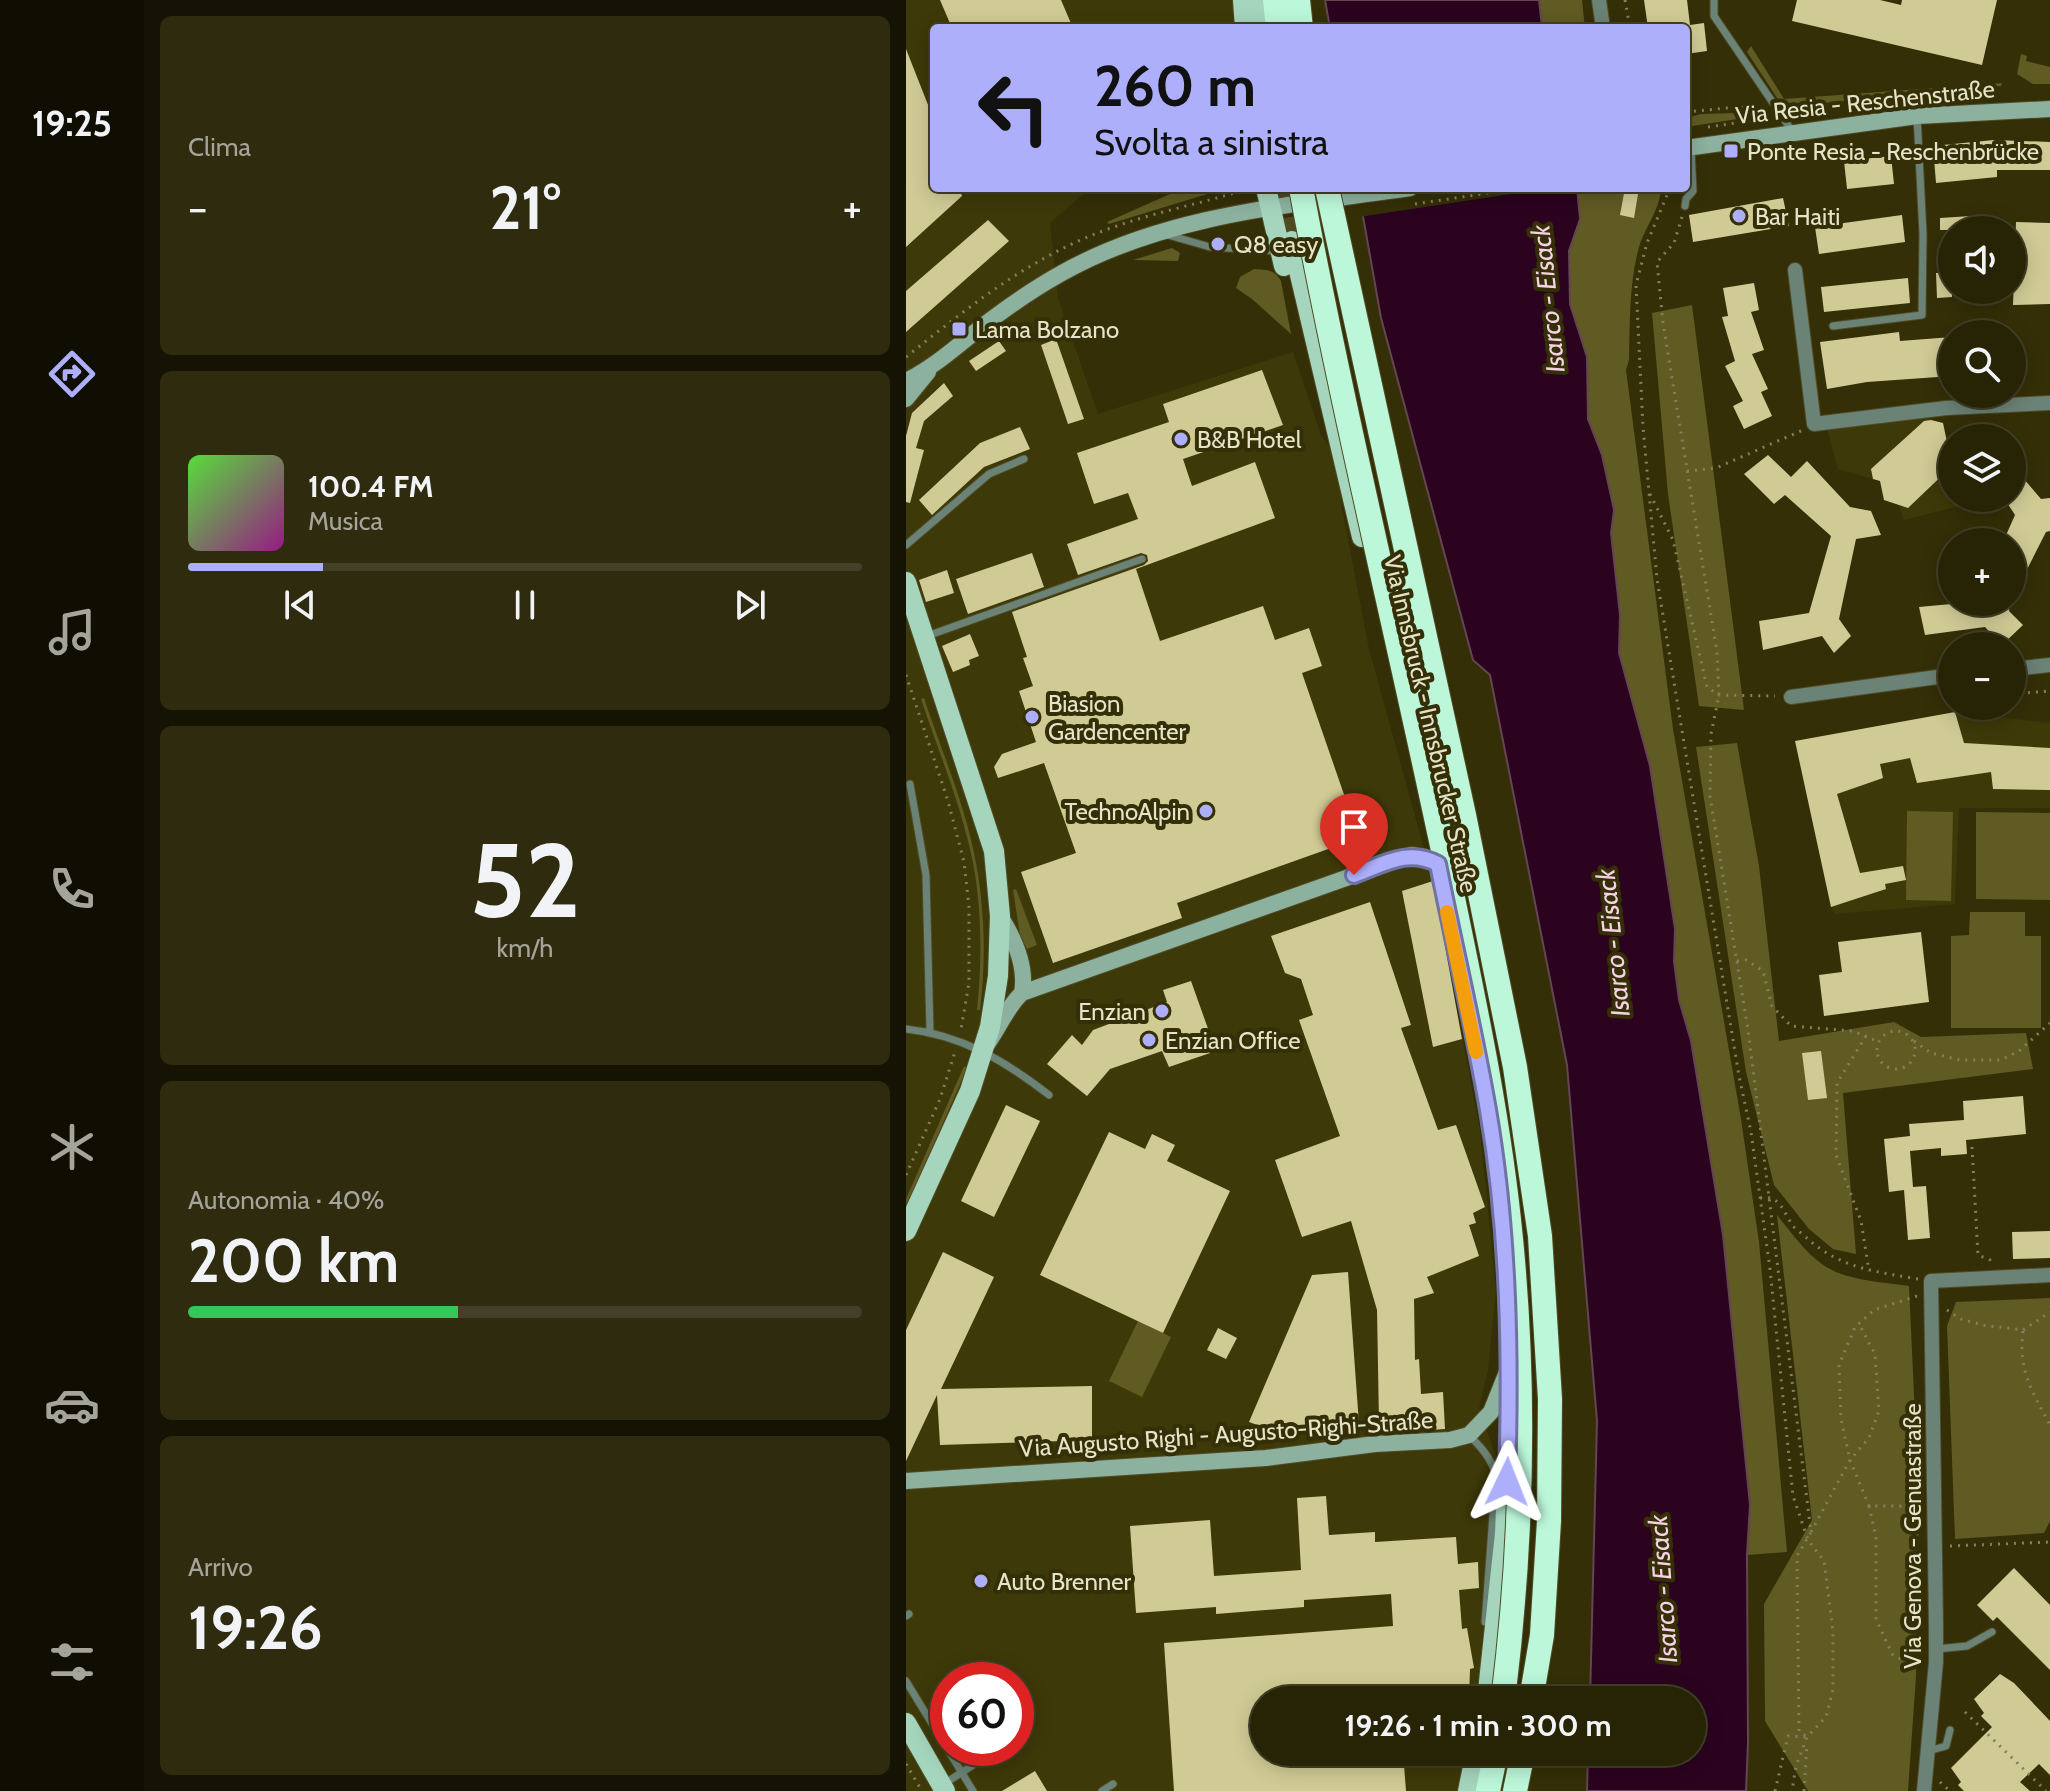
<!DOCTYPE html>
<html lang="it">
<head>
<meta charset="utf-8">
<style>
	:root { --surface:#272305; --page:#2f2b0f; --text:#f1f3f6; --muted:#a4a49a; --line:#434027; --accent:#adaffb }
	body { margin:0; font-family:Cabin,sans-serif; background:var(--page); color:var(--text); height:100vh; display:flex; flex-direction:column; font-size:30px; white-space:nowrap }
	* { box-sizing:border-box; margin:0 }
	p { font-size:26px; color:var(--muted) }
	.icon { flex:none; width:44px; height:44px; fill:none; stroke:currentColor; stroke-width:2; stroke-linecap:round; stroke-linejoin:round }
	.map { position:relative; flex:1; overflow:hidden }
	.drawer { display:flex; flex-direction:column; gap:16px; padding:16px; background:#151303; width:762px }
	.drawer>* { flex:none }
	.top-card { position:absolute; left:24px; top:24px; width:760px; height:168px; border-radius:8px; box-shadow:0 4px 20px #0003,0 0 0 2px var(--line); background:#adaffb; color:#111; overflow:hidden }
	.fabs { position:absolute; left:1032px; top:216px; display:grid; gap:16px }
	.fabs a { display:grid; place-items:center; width:88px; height:88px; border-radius:50%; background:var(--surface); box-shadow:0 4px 20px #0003,0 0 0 2px var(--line); font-size:40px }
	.speed { position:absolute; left:24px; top:1662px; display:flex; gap:16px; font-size:40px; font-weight:700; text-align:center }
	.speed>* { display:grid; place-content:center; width:104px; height:104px; border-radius:50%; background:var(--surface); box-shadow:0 4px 20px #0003,0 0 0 2px var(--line); line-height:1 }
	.speed .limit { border:12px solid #d22; background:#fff; color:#111 }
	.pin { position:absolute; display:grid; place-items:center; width:68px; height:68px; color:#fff; margin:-82px -34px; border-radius:50% 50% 50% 0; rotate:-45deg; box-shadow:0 0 8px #0007 }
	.pin .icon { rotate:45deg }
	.me { position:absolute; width:88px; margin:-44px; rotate:2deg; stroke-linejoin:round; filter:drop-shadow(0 0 6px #0008) }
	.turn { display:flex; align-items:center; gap:28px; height:168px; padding:0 32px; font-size:36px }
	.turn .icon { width:104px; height:104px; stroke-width:2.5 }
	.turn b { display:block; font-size:56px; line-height:68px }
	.big { font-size:60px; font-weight:700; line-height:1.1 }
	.drawer .widget { flex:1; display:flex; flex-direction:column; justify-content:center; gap:12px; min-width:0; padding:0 28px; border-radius:12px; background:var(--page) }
	.drawer .dial { align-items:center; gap:0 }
	.dial b { font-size:104px; line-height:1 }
	.song { display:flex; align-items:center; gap:24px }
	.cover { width:96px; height:96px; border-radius:12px; background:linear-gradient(135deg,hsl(110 70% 55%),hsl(310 70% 35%)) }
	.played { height:8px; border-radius:4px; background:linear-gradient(90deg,var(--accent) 20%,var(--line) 20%) }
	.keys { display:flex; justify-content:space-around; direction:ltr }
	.heat { display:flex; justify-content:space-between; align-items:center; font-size:44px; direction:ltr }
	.charge { height:12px; border-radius:6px; background:linear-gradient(90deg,#34c759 40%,var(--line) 0) }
	.trip { position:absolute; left:344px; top:1686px; width:456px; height:80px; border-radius:40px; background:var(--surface); box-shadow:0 4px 20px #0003,0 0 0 2px var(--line); font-weight:700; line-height:80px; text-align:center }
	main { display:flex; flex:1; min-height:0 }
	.menu { display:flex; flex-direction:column; width:144px; justify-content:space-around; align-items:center; background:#100e02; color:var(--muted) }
	.menu .icon { width:56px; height:56px }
	.menu .active { color:var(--accent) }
	.menu b { font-size:36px; color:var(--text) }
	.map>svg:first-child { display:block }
</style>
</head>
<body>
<main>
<nav class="menu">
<b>19:25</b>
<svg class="icon active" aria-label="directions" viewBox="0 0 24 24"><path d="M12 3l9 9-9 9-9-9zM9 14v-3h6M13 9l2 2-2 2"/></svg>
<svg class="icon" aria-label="music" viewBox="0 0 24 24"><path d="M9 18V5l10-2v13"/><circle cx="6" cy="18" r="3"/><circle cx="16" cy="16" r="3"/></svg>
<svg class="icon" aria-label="phone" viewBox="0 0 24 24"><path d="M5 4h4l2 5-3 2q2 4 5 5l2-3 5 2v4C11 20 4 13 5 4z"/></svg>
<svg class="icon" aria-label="climate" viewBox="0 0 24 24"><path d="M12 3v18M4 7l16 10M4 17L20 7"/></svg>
<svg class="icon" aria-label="car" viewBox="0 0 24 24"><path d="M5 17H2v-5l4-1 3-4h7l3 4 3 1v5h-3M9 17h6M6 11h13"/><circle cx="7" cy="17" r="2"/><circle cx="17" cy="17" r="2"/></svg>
<svg class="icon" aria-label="filters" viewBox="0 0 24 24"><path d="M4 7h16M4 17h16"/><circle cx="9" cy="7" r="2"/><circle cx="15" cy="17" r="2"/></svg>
</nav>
<section class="drawer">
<div class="widget"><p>Clima</p>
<div class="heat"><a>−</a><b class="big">21°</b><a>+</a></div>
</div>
<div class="widget">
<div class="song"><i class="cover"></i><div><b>100.4 FM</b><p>Musica</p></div></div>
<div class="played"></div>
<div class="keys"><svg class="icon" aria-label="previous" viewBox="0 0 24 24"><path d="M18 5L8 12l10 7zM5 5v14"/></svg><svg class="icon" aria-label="pause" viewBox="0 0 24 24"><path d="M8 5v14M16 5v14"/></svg><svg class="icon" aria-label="next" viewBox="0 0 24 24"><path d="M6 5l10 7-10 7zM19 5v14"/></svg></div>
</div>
<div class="widget dial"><b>52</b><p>km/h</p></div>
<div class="widget"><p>Autonomia · 40%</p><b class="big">200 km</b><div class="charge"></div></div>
<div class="widget"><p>Arrivo</p><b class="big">19:26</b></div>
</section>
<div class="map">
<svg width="1144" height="1791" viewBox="0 0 1144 1791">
	<rect width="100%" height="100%" fill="#342f07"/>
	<path fill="#3e3908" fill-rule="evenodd" d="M0,0H329L330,22L323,28H28V188H184L144,223L152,298L192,414L387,352L415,435L431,458L436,508L463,649L527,881L574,1131L590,1290L582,1370L573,1409L593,1464L573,1700H358V1752H563L556,1791H0ZM42,1680H110V1748H42Z
		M1020,418L1037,423L1046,459V498H1052L1053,506L998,520L993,505L978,500L974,481L932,469L921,429Z
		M1049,712L1144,723V808H1053L1049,904L928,914L889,741Z"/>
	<path fill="#605a23" d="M633,0H676L679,28H636Z
		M845,46L878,99L1096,83L1095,86L877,107L841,52Z
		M1115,54L1121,56L1120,61L1144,67V84H1127L1111,74Z
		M829,113L851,116L780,127V118L795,114Z
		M265,188H321L203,224L201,222L264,194Z
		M671,188H755C754,210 739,227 733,247C723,283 724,322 723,360L720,370L767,729L835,1119L853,1242L881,1552L841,1555L844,1505L817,1235L785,1041L773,1000L768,961L769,929L744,766L713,653L714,615L705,533L708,510L696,455L682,419L681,357L664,304L663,251L674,219Z
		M266,248L274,253L272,261L227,260Z
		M348,269C360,270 368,269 375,281L385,334L346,299L330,288L334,277Z
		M786,305L838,710L793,706L762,494L746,313Z
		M18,698C36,752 60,807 70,863C79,910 80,963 74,1010H71C76,962 76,910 67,863C56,807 33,753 15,699Z
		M831,743L853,866L873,1041L988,1022L1015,1037L1120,1033L1127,1069L937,1093L950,1254L927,1249L903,1229L868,1185L840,1072L790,747Z
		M1001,811L1047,812L1045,901L1000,900Z
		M1070,812L1144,813V900L1070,899Z
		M110,889L131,945L121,949L114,935L107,890Z
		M1064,912H1119V936H1135V1028H1045V936L1063,935Z
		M58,1066L61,1068L0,1208V1199Z
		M871,1215C886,1233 902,1257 924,1269C946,1281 978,1282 1003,1286L1013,1503L1010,1676L1002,1791H902L859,1721L858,1604L906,1520Z
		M1144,1298V1521L1138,1533L1049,1539L1041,1326L1050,1302Z
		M232,1321L265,1337L236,1397L203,1381Z"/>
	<path fill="#2b031f" stroke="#634652" stroke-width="2" d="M419,0H633L636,28H424Z
		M452,188H671L674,219L663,251L664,304L681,357L682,419L696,455L708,510L705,533L714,615L713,653L744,766L769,929L768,961L773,1000L785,1041L817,1235L844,1505L841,1555L842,1743L840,1791H681L682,1752H786V1700H684L691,1421L661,1065L584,675L567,660L475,318Z"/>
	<path fill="#342f07" d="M448,188H644L453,217Z"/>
	<path fill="#d0cb95" d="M34,0H155L167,28H46Z
		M738,0H781L784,25L798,23L801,51L780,54V28H742Z
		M891,0H974L995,5L996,0H1091L1076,65L886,21Z
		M0,49L28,120V188H53L56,196L0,247Z
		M1088,140L1144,142V170H1091V177L1030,183L1027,146Z
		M985,156L988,184L941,189L938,161Z
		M719,188H733L728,218L714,215Z
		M877,198L883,226L787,242L783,215Z
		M996,215L999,242L913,254L909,227Z
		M1080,215L1081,230H1034V218Z
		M82,220L103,241L0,332V291Z
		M1110,222L1144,223V304L1107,305Z
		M1030,273H1046V297L1031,298Z
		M1002,278L1004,303L918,312L915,287Z
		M848,283L853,310L845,312L858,350L846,354L862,389L855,392L866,416L838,429L827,406L837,401L819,366L829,361L816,317L822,316L817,288Z
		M993,332L994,341L1046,337V376L961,382L921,389L914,342Z
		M150,339L178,419L162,424L135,345Z
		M93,341L100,351L70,371L63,361Z
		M356,370L377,425L277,459L286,486L349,462L369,518L230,569L254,641L357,606L369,640L403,628L416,666L396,673L453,838L271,903L276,918L147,963L115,872L170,853L138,763L92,778L88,767L96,754L130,742L113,691L127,686L117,658L121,657L106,612L238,565L242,561L241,555L235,553L172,575L161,544L232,519L222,493L188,504L171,453L263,422L257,404Z
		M38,383L47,396L18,421L10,448L18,450L4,503L0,502V436L6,413Z
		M1025,420L1037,423L1046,466L1002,508L978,500L974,481L967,479L965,469L1018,421Z
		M1071,423L1083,438H1051Z
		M114,427L124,449L78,467L26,515L13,500L74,443Z
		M862,455L885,477L901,461L944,507L965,511L975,535L950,539L933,619L945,636L928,653L916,636L857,650L853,621L903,613L925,536L879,495L868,504L838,474Z
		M1106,465L1135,499L1144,498V531L1140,532L1106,599V542H1097L1109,515L1098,498H1106Z
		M126,553L138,587L62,614L50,579Z
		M41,570L48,593L20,602L13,580Z
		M1067,602H1104L1103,611L1117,625L1096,645L1079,627L1019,635L1013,607Z
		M64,634L73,656L63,660L64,665L47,672L36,646Z
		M1049,712L1058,743L1144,748V790L1087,789L1085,772L1011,783L1004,758L974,764L977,778L931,794L954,873L997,866L1000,880L979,884L980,889L925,907L889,741Z
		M527,881L556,1039L527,1047L496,891Z
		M464,902L505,1025L495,1028L532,1130L550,1125L579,1207L567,1213L570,1223L563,1225L573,1256L521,1277L528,1293L508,1299L509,1360L513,1359L515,1394L537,1392L539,1429L476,1433L475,1423H473L471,1310L445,1221L396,1237L369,1160L434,1136L393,1020L407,1015L395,979L379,973L365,936Z
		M1015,932L1023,1002L918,1016L913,975L936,972L932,942Z
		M285,981L310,1051L263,1067L256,1051L204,1069L181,1096L141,1064L166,1035L176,1045L187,1030L261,1002L257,990Z
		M915,1051L921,1098L902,1100L896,1053Z
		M1117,1096L1120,1134L1060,1140L1061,1154L1035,1156V1148L1004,1151L1007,1187L1020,1186L1024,1238L1002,1240L998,1190L983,1192L978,1139L1004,1136L1003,1124L1058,1120L1057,1101Z
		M100,1105L134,1121L88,1217L55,1201Z
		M203,1132L239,1149L246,1134L269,1145L261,1161L324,1191L257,1333L134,1275Z
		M1144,1231V1258L1107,1259L1106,1232Z
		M37,1252L88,1277L35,1389L186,1386V1440L34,1445L31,1395L0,1461V1330Z
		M442,1272L453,1424L365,1430L343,1422L406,1275Z
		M312,1328L331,1338L320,1359L301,1350Z
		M420,1496L423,1535L469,1532V1542L550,1537L552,1564L572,1562L573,1588L553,1590L556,1629L561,1628L568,1668L564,1669L563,1700H358V1752H497L500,1791H268L258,1643L487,1626L485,1594L398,1600V1607L310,1614V1607L230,1613L224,1526L304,1520L308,1576L395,1570L391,1498Z
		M1108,1568L1144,1605V1670L1091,1617L1087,1621L1071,1605Z
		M1094,1674L1108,1683L1144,1721V1775L1133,1764L1114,1782L1124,1791H1058L1052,1785L1055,1782L1045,1768L1086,1727L1075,1716L1078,1713L1068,1699Z
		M129,1771L141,1791H96Z"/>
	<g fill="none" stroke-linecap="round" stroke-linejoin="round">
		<path stroke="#4f4a24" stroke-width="20" stroke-dasharray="20 10" stroke-linecap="butt" d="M376,188L386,241"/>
		<defs>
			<path id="lane" d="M808,0V16L886,131
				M779,206L780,199L787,191L785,149
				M262,235L304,247L372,251
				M927,326L1016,315L1017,234L1011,116
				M0,545L83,474L118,459
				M21,636L236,559
				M4,784L20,875L24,1032
				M0,1029C56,1035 99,1061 143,1095
				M563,1435C575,1447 585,1458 590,1475L579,1622
				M0,1616L3,1614
				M1031,1649L1061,1646L1086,1632
				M0,1681L67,1791
				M1022,1751L1040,1746L1044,1730
				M38,1784L93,1748
				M196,1791L207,1784"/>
			<path id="street" d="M693,0L697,28
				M889,270L908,424L1040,408L1144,403
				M1106,669L1144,665
				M885,697L1046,675
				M1018,1791L1030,1662V1626L1025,1281L1144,1275"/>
			<path id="secondary" d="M780,148L1011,116L1144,109
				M0,381C28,367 50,347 74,328C100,308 127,289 156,273C261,214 387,205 504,188
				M0,399L22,372
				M94,916C108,938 121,966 116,993
				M82,1043C94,1026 101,1007 116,993L505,855L518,857L532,864
				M0,1481L360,1458L469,1444L544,1440L563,1435L585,1412L603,1367"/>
			<path id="primary" d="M337,0L339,28
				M353,0L356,28
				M360,188L378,266
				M386,241L456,537
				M0,582L88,851L94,916L92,976L84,1027L64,1091L0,1231
				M581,1700L599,1533L603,1438
				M0,1723L39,1791
				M562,1791L570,1752"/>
			<path id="highway" d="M369,0L372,28
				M392,0L395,28
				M582,1791L590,1752
				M609,1791L617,1752"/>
		</defs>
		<use href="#lane" stroke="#504c26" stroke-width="9"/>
		<use href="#street" stroke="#504c26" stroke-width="16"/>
		<use href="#secondary" stroke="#504c26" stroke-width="18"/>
		<use href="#primary" stroke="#504c26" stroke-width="22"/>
		<use href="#highway" stroke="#504c26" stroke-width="26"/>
		<path stroke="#84805e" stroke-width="3" stroke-dasharray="2 6" stroke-linecap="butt" d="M719,0L724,28
			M780,112L831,107L858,109L859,118
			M802,127L865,118
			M764,188L741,243L730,285L737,427L751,579L833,1076L845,1132L864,1269L887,1496L902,1540L918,1561L927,1631V1690L920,1717L901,1737L890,1766L886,1791
			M509,204L616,188
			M776,217L768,243L751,262L757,323L811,652L813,695L805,734L804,796L842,1030L905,1532L891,1556L893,1731L901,1737
			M0,357C65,305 128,254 208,227C252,211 299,203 344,188
			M781,471L810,468L897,430
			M744,494L767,540L801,687L813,695L869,696
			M0,675L42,801L58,862L63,907V983L55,1029
			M1106,694L1144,691
			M831,961L840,960L857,971L866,1006L885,1026L947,1031L973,1042
			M971 1050a19 19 0 1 1 38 0a19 19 0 1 1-38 0Z
			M960,1036L931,1083L930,1155L955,1221L963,1271
			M1008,1041L1025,1053L1054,1060H1095L1113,1051L1144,1023
			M1066,1147L1072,1255L1084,1260V1264
			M0,1175L34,1099L49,1052
			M854,1198C875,1194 877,1213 888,1227C892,1231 898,1235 902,1239C934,1268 971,1272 1012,1279
			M1011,1296L968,1310L949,1327L933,1365L935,1419L944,1460L963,1506H995L1014,1495
			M1041,1310L1055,1319L1076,1325L1117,1330L1144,1312
			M1117,1331C1112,1371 1126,1391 1144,1425
			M963,1506L970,1537V1619L986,1654L1008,1667L1014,1666
			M905,1532L944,1460L963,1438L973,1411L969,1354L953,1324
			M1044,1546L1144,1542
			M1059,1712L1140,1791
			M0,1764L16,1791
			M1034,1782L1044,1791
			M869,1791L882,1736L901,1737
			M898,1791L901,1743"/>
		<use href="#lane" stroke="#6b8276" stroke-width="7"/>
		<use href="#street" stroke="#6b8276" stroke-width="14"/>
		<use href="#secondary" stroke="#8cb19e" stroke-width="16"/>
		<use href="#primary" stroke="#a5d5bd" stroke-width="20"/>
		<use href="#highway" stroke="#bcf7d9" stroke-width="24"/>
		<defs>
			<path id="highway-bridge" d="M395,188C438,418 494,645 542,874C567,995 593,1115 605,1239C620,1392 616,1547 597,1700
				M421,188L558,815L609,1067L634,1236L644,1399L643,1521L636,1635L625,1700"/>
		</defs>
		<use href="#highway-bridge" stroke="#504c26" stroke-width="26" stroke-linecap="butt"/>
		<use href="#highway-bridge" stroke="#bcf7d9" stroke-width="24"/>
	</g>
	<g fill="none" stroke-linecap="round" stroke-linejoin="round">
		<defs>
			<path id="route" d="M448,875C478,864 502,848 532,864C548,946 568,1028 582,1110C603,1232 605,1358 601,1482"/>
		</defs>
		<use href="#route" stroke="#7072a3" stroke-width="20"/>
		<use href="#route" stroke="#adaffb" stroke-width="14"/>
		<path stroke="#f59e0b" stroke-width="14" d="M541,912L570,1052"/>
	</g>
	<g fill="#adaffb" stroke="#342f07" stroke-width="3">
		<rect x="817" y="143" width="16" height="16" rx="4"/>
		<circle cx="833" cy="216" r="8"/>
		<circle cx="312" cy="244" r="8"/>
		<rect x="45" y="321" width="16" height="16" rx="4"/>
		<circle cx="275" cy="439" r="8"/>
		<circle cx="126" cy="717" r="8"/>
		<circle cx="300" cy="811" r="8"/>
		<circle cx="256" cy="1011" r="8"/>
		<circle cx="243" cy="1040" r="8"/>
		<circle cx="75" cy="1581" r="8"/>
	</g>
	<g text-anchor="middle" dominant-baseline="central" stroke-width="8" stroke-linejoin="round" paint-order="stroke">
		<g font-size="24" fill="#e5e3c8" stroke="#342f07">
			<text transform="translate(959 102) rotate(-6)">Via Resia - Reschenstraße</text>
			<text transform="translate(525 724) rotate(77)">Via Innsbruck - Innsbrucker Straße</text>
			<text transform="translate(320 1434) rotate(-4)">Via Augusto Righi - Augusto-Righi-Straße</text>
			<text transform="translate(1006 1536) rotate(-90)">Via Genova - Genuastraße</text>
		</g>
		<g font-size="24" fill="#e5e3c8" stroke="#342f07" text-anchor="start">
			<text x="841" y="151">Ponte Resia - Reschenbrücke</text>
			<text x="849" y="216">Bar Haiti</text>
			<text x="328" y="244">Q8 easy</text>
			<text x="69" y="329">Lama Bolzano</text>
			<text x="291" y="439">B&amp;B Hotel</text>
			<text x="142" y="703">Biasion<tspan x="142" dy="28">Gardencenter</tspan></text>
			<text x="284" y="811" text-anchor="end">TechnoAlpin</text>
			<text x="240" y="1011" text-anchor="end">Enzian</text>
			<text x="259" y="1040">Enzian Office</text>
			<text x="91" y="1581">Auto Brenner</text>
		</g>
		<g font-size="26" font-style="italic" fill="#f7d2e7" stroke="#342f07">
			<text transform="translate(642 299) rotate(-96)">Isarco - Eisack</text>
			<text transform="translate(707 943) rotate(-96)">Isarco - Eisack</text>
			<text transform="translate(757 1589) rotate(-94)">Isarco - Eisack</text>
		</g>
	</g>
</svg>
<div class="fabs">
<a><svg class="icon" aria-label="sound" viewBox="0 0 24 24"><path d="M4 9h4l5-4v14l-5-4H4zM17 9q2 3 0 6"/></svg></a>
<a><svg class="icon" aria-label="search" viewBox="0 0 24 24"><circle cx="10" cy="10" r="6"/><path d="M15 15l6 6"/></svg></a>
<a><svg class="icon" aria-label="layers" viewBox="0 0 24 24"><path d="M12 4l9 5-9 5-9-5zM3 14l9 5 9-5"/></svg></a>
<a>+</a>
<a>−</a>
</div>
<div class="speed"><div class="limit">60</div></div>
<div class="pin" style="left:448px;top:875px;background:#d93025"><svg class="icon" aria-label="arrive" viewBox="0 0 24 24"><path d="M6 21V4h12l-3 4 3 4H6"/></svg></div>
<svg class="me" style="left:601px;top:1482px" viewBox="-20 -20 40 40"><path d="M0-17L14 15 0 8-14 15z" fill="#adaffb" stroke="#fff" stroke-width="4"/></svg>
<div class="trip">19:26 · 1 min · 300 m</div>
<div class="top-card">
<div class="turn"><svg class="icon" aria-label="left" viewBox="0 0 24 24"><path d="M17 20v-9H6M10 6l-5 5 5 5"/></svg><div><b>260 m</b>Svolta a sinistra</div></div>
</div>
</div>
</main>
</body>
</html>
